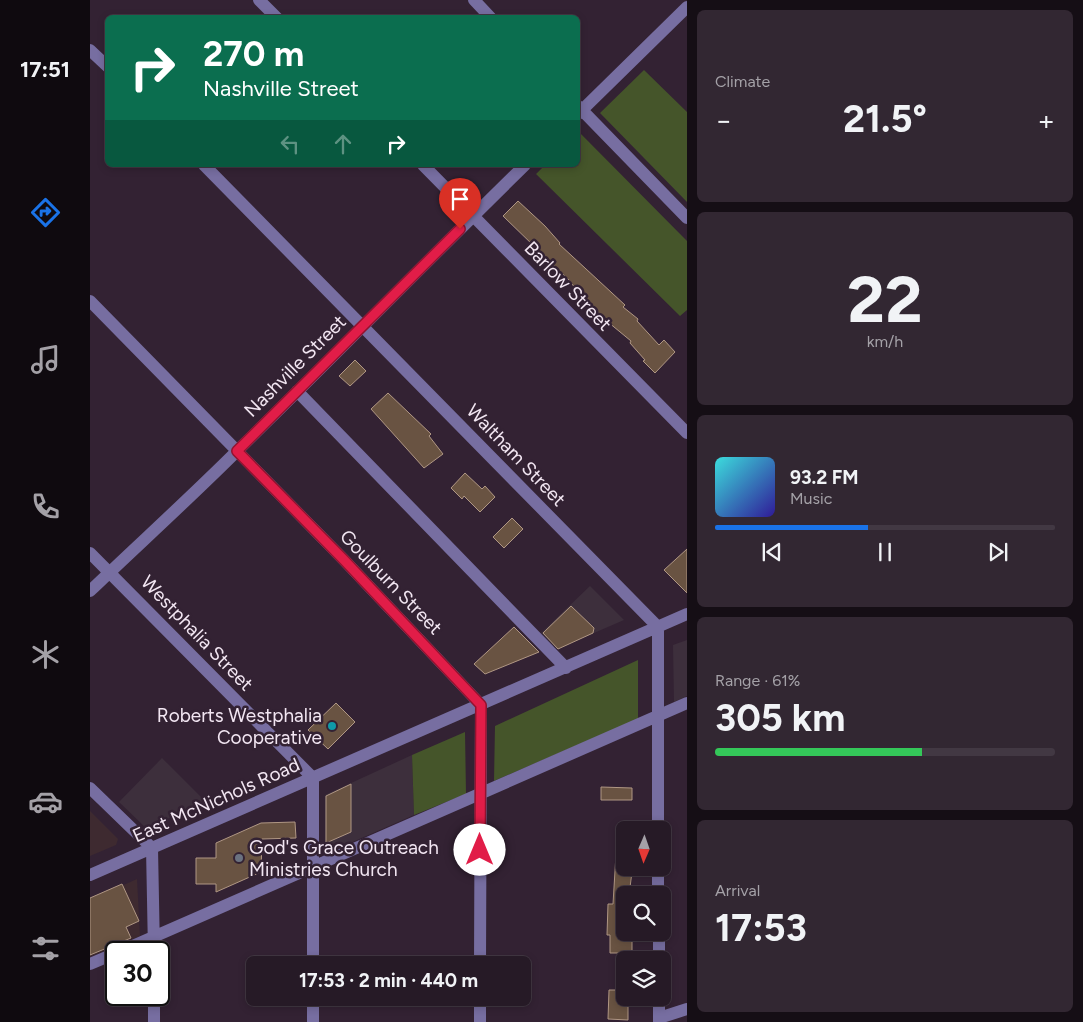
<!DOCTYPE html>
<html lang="en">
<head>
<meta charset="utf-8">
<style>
	:root { --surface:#261a26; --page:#322732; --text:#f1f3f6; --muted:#a4a1a7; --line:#423843; --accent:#1a73e8 }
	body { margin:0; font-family:Figtree,sans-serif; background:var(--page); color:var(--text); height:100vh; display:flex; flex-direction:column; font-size:19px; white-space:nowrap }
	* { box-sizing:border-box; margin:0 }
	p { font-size:16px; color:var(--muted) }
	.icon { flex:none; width:28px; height:28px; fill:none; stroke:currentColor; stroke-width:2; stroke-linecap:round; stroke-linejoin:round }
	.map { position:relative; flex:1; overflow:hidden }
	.panel { display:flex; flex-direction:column; gap:10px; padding:10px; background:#150e15; width:396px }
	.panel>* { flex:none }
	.banner { position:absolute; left:15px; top:15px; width:475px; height:152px; border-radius:8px; box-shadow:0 2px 8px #0003,0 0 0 1px var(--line); background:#0b6e4f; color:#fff; overflow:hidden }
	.needle { width:32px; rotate:182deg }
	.buttons { position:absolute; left:526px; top:821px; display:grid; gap:10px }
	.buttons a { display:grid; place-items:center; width:55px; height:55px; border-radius:8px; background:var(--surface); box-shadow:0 2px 8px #0003,0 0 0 1px var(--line); font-size:25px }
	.speed { position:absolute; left:15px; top:941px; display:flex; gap:10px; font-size:25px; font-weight:700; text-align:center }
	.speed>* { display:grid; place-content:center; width:65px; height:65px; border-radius:50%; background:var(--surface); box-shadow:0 2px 8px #0003,0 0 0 1px var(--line); line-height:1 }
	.speed .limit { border:2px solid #111; border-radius:8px; background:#fff; color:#111 }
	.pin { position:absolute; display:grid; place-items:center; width:42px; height:42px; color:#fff; margin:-51px -21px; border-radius:50% 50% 50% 0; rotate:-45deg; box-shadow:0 0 5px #0007 }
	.pin .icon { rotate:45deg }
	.me { position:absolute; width:55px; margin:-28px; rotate:0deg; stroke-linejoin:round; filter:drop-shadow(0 0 4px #0008) }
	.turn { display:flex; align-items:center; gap:18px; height:105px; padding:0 15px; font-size:22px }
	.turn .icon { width:65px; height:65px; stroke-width:2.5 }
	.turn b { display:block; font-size:35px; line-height:42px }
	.lanes { display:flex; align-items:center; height:48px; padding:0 15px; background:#0003; justify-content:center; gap:25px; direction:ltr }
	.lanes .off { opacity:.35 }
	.big { font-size:38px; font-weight:700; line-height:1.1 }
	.panel .tile { flex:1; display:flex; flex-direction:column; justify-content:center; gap:8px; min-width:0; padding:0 18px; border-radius:8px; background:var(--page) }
	.panel .dial { align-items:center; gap:0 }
	.dial b { font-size:65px; line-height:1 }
	.song { display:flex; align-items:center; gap:15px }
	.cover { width:60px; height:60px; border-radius:8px; background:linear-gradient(135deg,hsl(180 70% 55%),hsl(250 70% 35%)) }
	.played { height:5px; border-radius:2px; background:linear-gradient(90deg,var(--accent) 45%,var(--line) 45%) }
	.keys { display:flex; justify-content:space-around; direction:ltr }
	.heat { display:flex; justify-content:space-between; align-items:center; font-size:28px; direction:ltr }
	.charge { height:8px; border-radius:4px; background:linear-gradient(90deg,#34c759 61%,var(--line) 0) }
	.trip { position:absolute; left:156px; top:956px; width:285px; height:50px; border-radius:8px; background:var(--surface); box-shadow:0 2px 8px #0003,0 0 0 1px var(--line); font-weight:700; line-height:50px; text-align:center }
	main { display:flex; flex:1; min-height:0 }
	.dock { display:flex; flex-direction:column; width:90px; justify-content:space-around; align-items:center; background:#0f0a0f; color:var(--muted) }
	.dock .icon { width:35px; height:35px }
	.dock .active { color:var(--accent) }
	.dock b { font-size:22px; color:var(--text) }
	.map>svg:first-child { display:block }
</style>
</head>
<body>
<main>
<nav class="dock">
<b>17:51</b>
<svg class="icon active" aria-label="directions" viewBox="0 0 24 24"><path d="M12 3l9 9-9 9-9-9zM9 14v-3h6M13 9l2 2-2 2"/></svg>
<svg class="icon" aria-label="music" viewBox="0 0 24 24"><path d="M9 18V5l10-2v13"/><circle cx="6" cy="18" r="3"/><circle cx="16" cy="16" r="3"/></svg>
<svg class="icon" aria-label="phone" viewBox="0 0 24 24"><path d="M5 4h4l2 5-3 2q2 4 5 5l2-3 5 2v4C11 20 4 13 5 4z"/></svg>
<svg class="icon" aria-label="climate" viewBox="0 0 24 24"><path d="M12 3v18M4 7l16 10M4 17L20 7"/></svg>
<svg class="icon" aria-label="car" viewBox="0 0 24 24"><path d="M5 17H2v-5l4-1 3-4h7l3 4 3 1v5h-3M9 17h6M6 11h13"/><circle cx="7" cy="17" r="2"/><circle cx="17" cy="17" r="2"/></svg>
<svg class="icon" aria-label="filters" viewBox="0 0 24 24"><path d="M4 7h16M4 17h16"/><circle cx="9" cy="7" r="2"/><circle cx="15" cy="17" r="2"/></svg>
</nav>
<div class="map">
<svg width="597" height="1022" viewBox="0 0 597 1022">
	<rect width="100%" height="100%" fill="#323"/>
	<path fill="#3d2f3c" d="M500,586L534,620L467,649L451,633Z
		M597,640V696L584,702L583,645Z
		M322,755L324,815L235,854V795Z
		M72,758L116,802L56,828L29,802Z"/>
	<path fill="#3e2a30" d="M0,811L28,839L26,845L0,856Z
		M47,879L50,936L0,957V900Z"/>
	<path fill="#45552a" d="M554,70L597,112V202L510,113Z
		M490,133L597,241V310L590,316L446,174L455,165H488V135Z
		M548,660V719L404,781L405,726Z
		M375,732L376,794L324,815L322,755Z"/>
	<path fill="#695342" stroke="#b09784" d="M428,201L455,226L470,243L469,244L535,305L533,307L548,319L547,321L569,345L574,340L585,352L565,373L553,361L555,360L540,343L541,341L501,308L478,279L413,216Z
		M265,360L276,371L260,386L249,376Z
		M298,393L341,434L339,436L353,454L334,468L281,409Z
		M375,473L392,489L395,486L405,497L390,512L374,496L372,499L361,488Z
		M422,518L433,529L414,548L403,537Z
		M597,549V593L574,570Z
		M481,606L504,628L503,633L468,649L453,633Z
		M424,627L449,652L395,674L384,664Z
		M246,703L265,722L238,749L218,730Z
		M261,784V832L236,843V796Z
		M511,787L542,788V800H511Z
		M205,822L206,838L172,839L171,872L126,892V884H106V858H126V843L171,823Z
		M526,854H535V871L542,872L539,895H535V932H542V953H520V935H517L518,904H523Z
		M32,884L49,921L36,927L41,938L0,955V898Z
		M519,990H535V998H538V1020L518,1019Z"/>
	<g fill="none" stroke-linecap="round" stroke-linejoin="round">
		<path stroke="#776ea1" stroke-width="12" d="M169,0L187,18
			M384,0L401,18
			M0,50L18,67
			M488,106L597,218
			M488,114L597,7
			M114,165L568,627V830
			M333,165L597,433
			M0,301L255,561L391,705L390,965
			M207,391L476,668
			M0,553L223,778V965
			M0,591C49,544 100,498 148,450C244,356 339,259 435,165
			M0,788L62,848L64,952
			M568,868V895
			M0,875L597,614
			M569,932V960
			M29,952L597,703
			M0,964L26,953
			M64,995V1022
			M569,998V1022
			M569,1018L597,1009
			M223,1022V998
			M390,1022V998"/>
	</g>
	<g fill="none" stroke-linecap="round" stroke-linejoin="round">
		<defs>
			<path id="route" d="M370,229L147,451L255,561L391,705L390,850"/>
		</defs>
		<use href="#route" stroke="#92132f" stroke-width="12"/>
		<use href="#route" stroke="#e11d48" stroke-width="9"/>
	</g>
	<circle fill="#0f9aa8" stroke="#323" stroke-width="2" cx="242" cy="726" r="5"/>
	<circle fill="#6b7280" stroke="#323" stroke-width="2" cx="149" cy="858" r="5"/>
	<g text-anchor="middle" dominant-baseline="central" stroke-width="5" stroke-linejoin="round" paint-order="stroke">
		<g font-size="19" fill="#f2e6f2" stroke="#323">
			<text transform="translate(478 286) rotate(46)">Barlow Street</text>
			<text transform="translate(205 366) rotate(-45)">Nashville Street</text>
			<text transform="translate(426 455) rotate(46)">Waltham Street</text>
			<text transform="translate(301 582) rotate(46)">Goulburn Street</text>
			<text transform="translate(107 633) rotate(46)">Westphalia Street</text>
			<text transform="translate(126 800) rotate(-24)">East McNichols Road</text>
		</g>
		<g font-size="19" fill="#f2e6f2" stroke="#323" text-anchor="end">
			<text x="232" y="715">Roberts Westphalia<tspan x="232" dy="22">Cooperative</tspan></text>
			<text x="159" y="847" text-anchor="start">God's Grace Outreach<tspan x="159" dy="22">Ministries Church</tspan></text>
		</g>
	</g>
</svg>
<div class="buttons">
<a><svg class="needle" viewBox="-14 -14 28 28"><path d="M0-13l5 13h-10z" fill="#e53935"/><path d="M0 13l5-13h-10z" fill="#a4a1a7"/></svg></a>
<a><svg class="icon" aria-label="search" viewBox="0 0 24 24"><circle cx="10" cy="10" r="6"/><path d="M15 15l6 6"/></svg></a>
<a><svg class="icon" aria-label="layers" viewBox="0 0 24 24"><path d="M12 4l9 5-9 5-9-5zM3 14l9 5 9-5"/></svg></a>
</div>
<div class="speed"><div class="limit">30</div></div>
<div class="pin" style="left:370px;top:229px;background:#d93025"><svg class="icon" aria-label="arrive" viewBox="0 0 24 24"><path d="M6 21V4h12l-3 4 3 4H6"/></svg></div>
<svg class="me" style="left:390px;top:850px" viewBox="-20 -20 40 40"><circle r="19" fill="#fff"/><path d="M0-13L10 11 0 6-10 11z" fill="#e11d48"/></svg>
<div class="trip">17:53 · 2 min · 440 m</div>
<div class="banner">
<div class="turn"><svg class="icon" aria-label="right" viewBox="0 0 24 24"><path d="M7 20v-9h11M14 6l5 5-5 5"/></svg><div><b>270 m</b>Nashville Street</div></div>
<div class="lanes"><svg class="icon off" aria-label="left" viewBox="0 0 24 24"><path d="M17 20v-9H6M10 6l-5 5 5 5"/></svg><svg class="icon off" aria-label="ahead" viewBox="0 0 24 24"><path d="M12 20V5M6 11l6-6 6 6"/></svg><svg class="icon" aria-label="right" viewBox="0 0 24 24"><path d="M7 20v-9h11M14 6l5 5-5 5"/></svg></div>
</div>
</div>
<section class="panel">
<div class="tile"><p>Climate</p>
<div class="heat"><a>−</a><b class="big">21.5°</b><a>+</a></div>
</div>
<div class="tile dial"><b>22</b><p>km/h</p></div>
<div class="tile">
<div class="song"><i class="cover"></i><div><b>93.2 FM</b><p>Music</p></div></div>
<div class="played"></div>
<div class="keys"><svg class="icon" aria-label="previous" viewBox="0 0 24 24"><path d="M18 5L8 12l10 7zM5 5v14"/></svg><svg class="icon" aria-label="pause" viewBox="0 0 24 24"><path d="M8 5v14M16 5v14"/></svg><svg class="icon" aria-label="next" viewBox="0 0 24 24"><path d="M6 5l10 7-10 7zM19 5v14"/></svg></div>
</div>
<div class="tile"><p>Range · 61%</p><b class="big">305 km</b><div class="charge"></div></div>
<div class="tile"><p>Arrival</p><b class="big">17:53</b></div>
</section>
</main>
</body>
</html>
